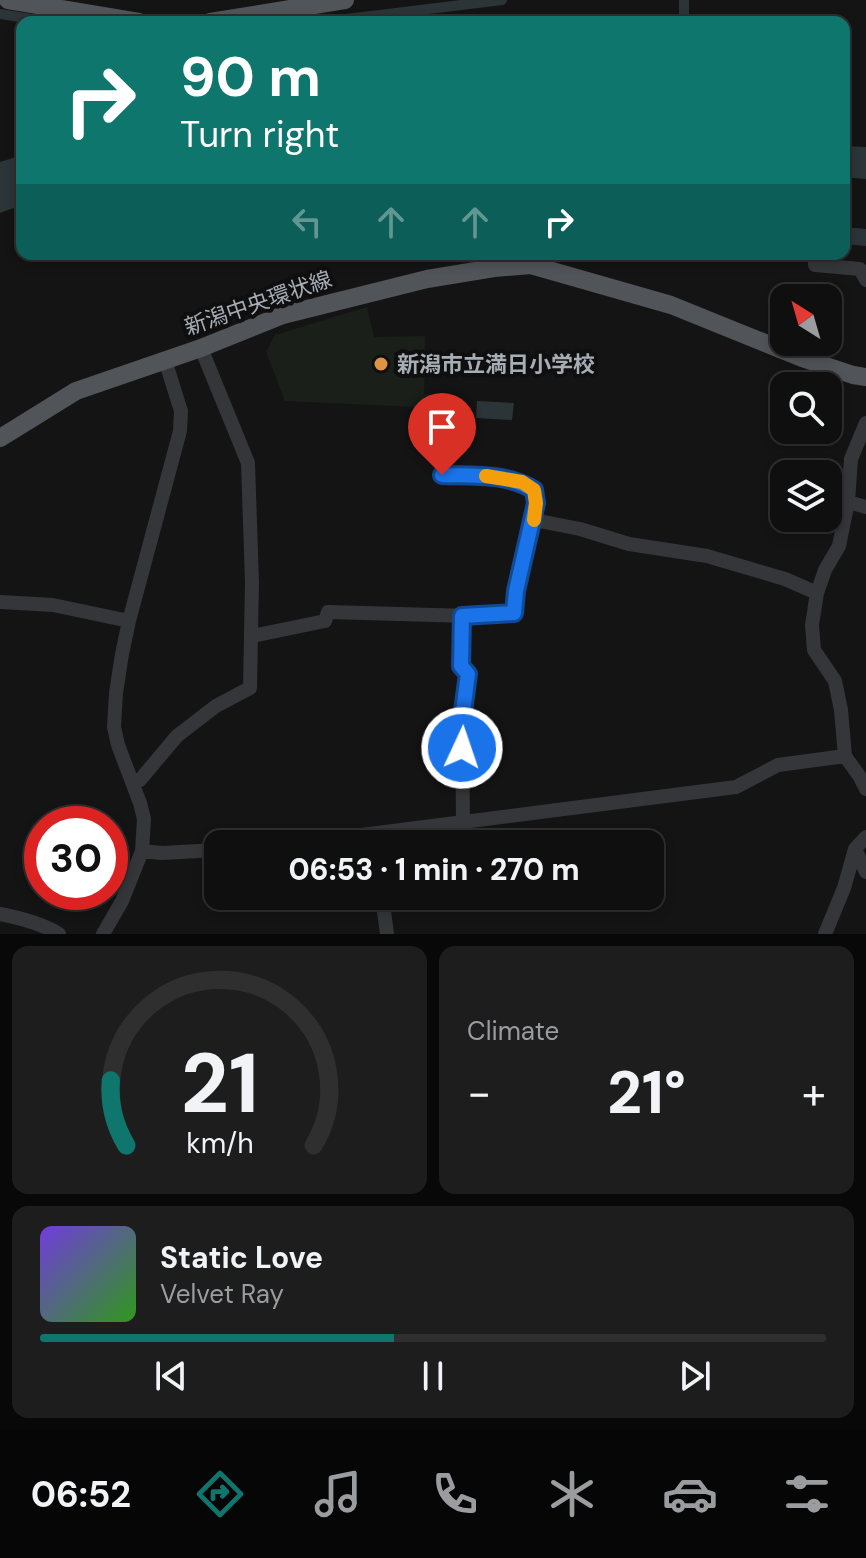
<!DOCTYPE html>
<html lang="en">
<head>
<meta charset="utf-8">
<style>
	:root { --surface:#0f0f10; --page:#1d1d1e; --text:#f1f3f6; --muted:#9b9c9f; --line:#2f2f30; --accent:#0f766e }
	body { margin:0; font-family:"DM Sans","Noto Sans JP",sans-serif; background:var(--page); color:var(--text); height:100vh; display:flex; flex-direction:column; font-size:30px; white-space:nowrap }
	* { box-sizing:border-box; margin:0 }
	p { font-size:26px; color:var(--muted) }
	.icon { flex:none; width:44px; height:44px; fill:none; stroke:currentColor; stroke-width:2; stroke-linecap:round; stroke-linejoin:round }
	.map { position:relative; height:934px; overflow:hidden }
	.details { display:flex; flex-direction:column; gap:12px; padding:12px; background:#080809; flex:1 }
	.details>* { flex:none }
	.hud { position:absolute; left:16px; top:16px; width:834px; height:244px; border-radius:16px; box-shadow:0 4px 12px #0003,0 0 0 2px var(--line); background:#0f766e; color:#fff; overflow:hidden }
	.needle { width:52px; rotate:323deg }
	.tools { position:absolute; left:770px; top:284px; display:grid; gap:16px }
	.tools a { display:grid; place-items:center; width:72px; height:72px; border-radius:16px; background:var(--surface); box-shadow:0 4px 12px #0003,0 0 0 2px var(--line); font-size:40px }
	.speed { position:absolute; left:24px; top:806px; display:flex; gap:16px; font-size:40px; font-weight:700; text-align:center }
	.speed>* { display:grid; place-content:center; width:104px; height:104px; border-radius:50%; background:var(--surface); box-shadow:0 4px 12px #0003,0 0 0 2px var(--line); line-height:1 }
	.speed .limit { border:12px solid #d22; background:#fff; color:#111 }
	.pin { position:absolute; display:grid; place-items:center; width:68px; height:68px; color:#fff; margin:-82px -34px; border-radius:50% 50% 50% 0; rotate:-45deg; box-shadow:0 0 8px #0007 }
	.pin .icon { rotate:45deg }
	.me { position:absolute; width:88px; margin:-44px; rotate:3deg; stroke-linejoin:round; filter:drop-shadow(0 0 6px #0008) }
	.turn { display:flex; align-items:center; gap:28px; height:168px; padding:0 32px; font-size:36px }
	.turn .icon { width:104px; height:104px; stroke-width:2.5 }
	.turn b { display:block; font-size:56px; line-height:68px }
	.lanes { display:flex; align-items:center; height:76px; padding:0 32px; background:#0003; justify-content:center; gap:40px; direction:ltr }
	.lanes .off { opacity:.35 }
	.big { font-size:60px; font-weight:800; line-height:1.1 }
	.details .widget { flex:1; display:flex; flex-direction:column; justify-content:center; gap:12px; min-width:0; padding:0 28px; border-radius:16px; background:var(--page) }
	.details .dial { align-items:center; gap:0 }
	.dial svg { height:208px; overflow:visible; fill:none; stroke:var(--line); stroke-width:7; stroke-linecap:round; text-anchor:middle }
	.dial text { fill:var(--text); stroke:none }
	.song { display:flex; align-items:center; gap:24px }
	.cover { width:96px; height:96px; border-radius:12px; background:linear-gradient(135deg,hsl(260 70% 55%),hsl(110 70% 35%)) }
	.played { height:8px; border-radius:4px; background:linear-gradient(90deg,var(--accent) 45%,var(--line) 45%) }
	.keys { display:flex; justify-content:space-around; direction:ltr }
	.heat { display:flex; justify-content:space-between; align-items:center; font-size:44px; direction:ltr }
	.details .tiles { flex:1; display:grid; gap:12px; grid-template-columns:1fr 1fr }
	.widget:last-child { grid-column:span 2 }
	.trip { position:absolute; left:204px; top:830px; width:460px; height:80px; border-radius:16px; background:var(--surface); box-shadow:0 4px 12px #0003,0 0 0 2px var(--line); font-weight:800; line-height:80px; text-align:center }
	.tab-bar { display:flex; height:128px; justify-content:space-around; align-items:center; background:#060606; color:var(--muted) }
	.tab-bar .icon { width:56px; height:56px }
	.tab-bar .current { color:var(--accent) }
	.tab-bar b { font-size:36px; color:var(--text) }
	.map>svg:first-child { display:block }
</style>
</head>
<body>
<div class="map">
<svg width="866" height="934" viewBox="0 0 866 934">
	<rect width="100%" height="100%" fill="#141415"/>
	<path fill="#1a1f1a" d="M367,307L374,337L425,336L424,394L459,396L458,409L285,401L266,352L275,335Z"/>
	<path fill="#2b3437" d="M844,146L866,147V179L844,177Z
		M22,155V205L0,213V162Z
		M844,227L866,229V246L844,244Z
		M477,401L514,403L512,420L476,418Z"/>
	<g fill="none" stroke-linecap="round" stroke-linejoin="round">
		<path stroke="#2b3437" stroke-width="10" d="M0,14L50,22
			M322,22L502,0
			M684,22V1"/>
		<path stroke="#35363a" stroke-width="14" d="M815,254V265L860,269L866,280
			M866,423L851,459L848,502L839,546L825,570L817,593L812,625L814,650L835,681L841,710L845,756L860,777L866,789
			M848,502L866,507
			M534,520L580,529L629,544L707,556L785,579L817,593
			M0,602L53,605L129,621
			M462,616L461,666L468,674L462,719L463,822
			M252,636L325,621L328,612L470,616L514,613C518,574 539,526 534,490C507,473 473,476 442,475
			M133,784L140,780L177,736L216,706L250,688L252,582L248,463L201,348
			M291,844L736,787L778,765L845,756
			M855,849L866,872
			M142,851L162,853L218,850
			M382,896L387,934
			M0,914C21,918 41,923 59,934
			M103,934L122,901L142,851L144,819L140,803L118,745L114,727L116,693L122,654L129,621L180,431L181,411L165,360
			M825,934L844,888L855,849L866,837"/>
		<path stroke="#515458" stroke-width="18" d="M8,0L139,22
			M210,22L345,0
			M0,438L76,391L201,348L283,315L427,279L494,268L531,265L671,305L802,358L853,375L866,377"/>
	</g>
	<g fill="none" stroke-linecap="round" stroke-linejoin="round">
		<defs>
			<path id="route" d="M442,475C473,476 507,473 534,490L536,503L516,591L514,613L462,616L461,666L468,674L462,719V748"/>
		</defs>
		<use href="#route" stroke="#114b97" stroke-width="20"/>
		<use href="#route" stroke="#1a73e8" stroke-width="14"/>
		<path stroke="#f59e0b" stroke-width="14" d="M486,476L522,482L534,490L536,503L534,520"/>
	</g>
	<circle fill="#de9343" stroke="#0f0f10" stroke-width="3" cx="381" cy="364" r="8"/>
	<g text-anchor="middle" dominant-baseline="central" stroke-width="8" stroke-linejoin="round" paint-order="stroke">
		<g font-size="22" fill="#a7adb4" stroke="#0f0f10">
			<text transform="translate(258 303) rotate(-19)">新潟中央環状線</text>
		</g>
		<g font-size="22" font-weight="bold" fill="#a7adb4" stroke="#0f0f10" text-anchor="start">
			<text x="397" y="364">新潟市立満日小学校</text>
		</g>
	</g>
</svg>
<div class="tools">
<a><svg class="needle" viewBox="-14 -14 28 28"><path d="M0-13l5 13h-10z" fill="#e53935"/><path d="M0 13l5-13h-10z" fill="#9b9c9f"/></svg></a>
<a><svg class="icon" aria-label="search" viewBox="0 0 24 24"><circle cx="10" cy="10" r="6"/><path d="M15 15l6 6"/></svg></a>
<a><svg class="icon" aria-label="layers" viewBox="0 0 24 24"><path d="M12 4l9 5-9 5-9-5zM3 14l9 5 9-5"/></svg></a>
</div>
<div class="speed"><div class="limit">30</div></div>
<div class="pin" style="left:442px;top:475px;background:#d93025"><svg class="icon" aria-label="arrive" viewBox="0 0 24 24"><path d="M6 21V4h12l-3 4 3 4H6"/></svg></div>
<svg class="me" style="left:462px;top:748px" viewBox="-20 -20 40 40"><circle r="17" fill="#1a73e8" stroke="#fff" stroke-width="3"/><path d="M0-11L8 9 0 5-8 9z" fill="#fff"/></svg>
<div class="trip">06:53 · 1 min · 270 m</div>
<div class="hud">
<div class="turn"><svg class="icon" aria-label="right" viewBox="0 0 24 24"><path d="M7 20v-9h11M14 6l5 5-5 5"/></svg><div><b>90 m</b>Turn right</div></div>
<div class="lanes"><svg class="icon off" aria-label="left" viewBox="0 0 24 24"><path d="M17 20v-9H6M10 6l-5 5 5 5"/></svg><svg class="icon off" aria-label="ahead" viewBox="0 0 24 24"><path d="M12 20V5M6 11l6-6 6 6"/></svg><svg class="icon off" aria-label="ahead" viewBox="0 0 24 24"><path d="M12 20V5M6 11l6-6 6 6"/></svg><svg class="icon" aria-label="right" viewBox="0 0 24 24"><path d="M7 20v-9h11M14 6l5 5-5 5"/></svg></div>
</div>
</div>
<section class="details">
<div class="tiles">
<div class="widget dial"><svg viewBox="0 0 100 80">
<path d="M14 69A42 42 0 1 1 86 69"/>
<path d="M14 69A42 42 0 0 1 8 44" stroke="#0f766e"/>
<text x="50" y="56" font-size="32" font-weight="700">21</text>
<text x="50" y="72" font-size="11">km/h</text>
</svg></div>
<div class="widget"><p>Climate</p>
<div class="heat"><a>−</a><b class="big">21°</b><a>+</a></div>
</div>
<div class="widget">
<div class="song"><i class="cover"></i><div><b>Static Love</b><p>Velvet Ray</p></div></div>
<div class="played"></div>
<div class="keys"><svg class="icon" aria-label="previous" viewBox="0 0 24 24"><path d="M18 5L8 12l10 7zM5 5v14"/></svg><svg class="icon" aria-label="pause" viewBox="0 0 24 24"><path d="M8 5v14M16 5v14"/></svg><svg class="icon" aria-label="next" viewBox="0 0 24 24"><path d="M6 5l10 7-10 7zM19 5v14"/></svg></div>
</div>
</div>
</section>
<nav class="tab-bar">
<b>06:52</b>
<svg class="icon current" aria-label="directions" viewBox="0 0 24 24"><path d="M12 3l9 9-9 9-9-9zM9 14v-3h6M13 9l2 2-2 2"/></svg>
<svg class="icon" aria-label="music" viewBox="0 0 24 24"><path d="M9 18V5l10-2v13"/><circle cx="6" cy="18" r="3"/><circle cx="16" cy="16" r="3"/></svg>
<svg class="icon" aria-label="phone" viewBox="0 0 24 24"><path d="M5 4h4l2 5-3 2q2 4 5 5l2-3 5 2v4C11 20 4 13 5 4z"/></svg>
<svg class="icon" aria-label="climate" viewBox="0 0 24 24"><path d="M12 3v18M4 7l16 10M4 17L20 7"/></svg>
<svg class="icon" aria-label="car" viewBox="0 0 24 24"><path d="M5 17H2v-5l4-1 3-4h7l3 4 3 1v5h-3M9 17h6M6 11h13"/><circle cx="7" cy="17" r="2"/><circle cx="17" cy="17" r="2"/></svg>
<svg class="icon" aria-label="filters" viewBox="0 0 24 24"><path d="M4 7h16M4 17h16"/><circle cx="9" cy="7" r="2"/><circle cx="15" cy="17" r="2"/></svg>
</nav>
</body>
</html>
